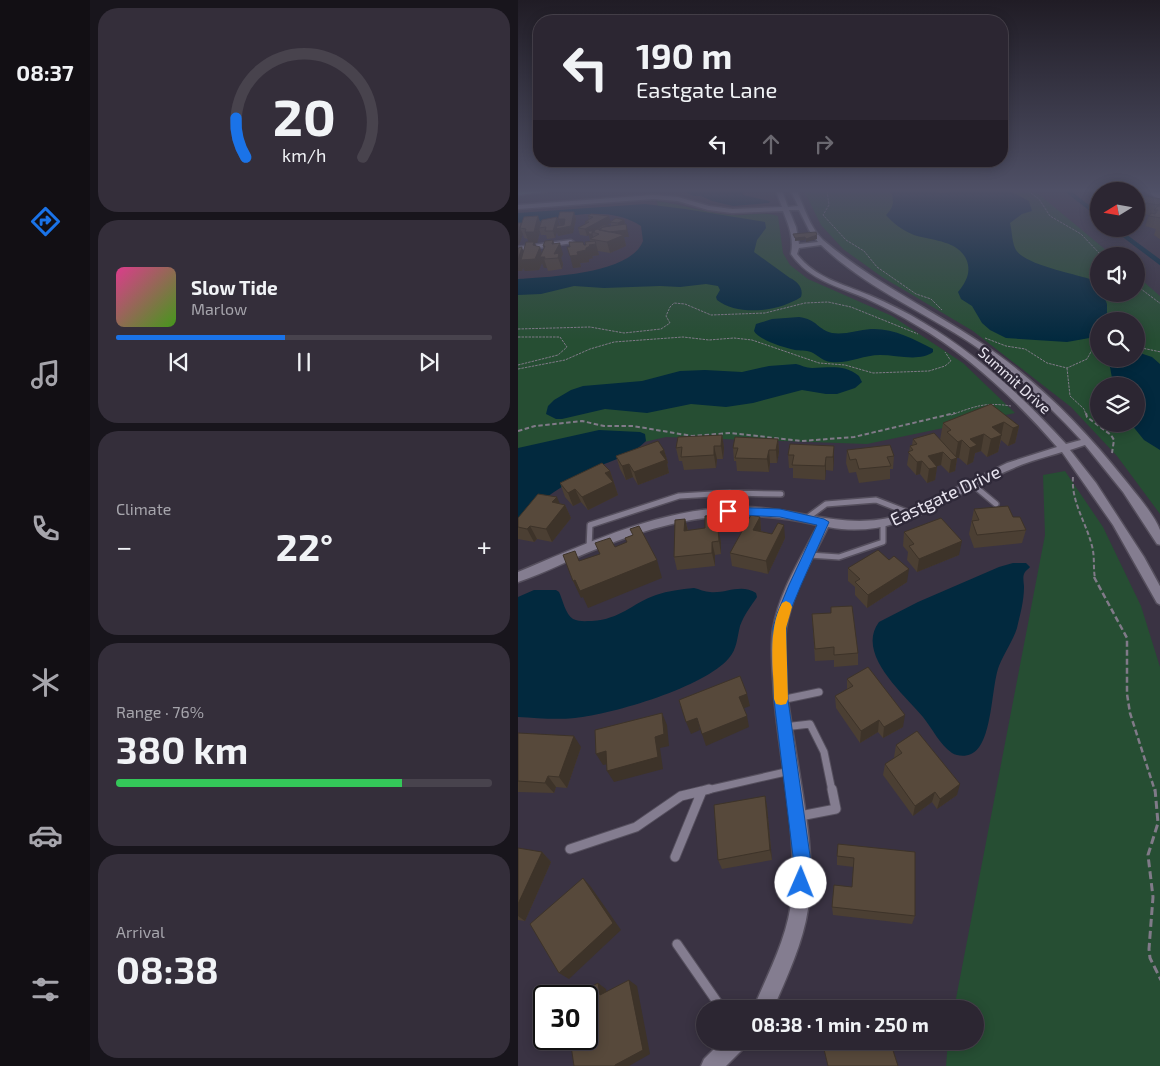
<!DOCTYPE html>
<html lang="en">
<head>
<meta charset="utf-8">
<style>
	:root { --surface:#2c2632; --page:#342e3a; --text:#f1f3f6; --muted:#a6a5ac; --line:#48434d; --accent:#1a73e8 }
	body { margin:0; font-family:"Exo 2",sans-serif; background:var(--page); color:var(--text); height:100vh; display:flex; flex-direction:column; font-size:19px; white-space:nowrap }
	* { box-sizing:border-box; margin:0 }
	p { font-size:16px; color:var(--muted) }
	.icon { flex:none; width:28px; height:28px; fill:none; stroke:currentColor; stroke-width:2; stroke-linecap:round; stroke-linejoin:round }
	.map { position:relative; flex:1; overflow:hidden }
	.side { display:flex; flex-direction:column; gap:8px; padding:8px; background:#18151c; width:428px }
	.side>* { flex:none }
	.guide { position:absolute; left:15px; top:15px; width:475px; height:152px; border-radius:20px; box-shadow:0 2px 12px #0003,0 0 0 1px var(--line); background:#2c2632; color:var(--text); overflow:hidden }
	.needle { width:32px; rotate:259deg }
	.buttons { position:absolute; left:572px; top:182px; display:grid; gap:10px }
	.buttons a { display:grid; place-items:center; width:55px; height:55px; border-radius:50%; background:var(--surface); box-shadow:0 2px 12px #0003,0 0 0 1px var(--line); font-size:25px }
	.speed { position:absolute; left:15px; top:985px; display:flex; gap:10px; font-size:25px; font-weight:700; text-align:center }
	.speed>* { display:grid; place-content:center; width:65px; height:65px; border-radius:50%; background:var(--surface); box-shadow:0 2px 12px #0003,0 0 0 1px var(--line); line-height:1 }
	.speed .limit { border:2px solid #111; border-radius:8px; background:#fff; color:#111 }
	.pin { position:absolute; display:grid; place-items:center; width:42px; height:42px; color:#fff; margin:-21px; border-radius:10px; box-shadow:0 2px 8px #0006 }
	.me { position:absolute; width:55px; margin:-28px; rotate:1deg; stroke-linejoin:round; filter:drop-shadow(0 0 4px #0008) }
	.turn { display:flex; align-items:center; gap:18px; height:105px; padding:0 20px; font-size:22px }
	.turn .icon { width:65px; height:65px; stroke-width:2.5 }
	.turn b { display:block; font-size:35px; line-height:42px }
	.lanes { display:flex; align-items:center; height:48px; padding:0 20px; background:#0003; justify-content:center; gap:25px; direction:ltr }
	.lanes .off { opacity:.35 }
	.big { font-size:38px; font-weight:700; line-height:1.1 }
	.side .card { flex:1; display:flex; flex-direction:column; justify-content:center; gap:8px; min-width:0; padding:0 18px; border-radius:20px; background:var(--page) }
	.side .dial { align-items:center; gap:0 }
	.dial svg { height:130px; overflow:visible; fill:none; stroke:var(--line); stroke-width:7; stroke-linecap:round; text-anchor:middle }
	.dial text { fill:var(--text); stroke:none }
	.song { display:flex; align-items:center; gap:15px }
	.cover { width:60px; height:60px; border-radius:8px; background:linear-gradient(135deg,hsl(330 70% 55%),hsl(100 70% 35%)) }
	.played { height:5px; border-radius:2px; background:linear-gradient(90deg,var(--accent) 45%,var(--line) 45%) }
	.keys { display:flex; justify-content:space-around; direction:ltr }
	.heat { display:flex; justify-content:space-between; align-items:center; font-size:28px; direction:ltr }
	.charge { height:8px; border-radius:4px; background:linear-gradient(90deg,#34c759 76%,var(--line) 0) }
	.trip { position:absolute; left:178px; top:1000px; width:288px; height:50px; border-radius:25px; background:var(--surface); box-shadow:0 2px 12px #0003,0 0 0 1px var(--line); font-weight:700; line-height:50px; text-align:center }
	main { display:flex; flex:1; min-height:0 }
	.tabs { display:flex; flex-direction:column; width:90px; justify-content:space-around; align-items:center; background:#120f14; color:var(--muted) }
	.tabs .icon { width:35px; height:35px }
	.tabs .selected { color:var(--accent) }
	.tabs b { font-size:22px; color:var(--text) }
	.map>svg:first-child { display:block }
</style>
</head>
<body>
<main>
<nav class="tabs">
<b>08:37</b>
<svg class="icon selected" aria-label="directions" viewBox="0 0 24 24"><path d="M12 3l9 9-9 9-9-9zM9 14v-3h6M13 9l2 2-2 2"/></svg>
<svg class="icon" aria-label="music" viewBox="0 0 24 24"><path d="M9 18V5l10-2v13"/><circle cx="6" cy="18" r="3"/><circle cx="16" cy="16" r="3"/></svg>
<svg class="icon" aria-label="phone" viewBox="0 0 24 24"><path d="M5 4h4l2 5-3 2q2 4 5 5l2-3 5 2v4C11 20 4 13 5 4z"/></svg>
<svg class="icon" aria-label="climate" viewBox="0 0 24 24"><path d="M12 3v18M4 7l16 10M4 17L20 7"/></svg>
<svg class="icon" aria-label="car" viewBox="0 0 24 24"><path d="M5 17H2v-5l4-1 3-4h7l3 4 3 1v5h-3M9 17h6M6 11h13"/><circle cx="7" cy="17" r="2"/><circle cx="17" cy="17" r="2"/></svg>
<svg class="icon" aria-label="filters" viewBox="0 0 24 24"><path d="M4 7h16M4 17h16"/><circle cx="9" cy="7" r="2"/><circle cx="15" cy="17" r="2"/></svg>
</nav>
<section class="side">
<div class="card dial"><svg viewBox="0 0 100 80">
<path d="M14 69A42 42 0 1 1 86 69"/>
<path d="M14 69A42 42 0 0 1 8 45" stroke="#1a73e8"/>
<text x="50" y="56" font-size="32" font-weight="700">20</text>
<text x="50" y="72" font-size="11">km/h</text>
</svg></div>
<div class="card">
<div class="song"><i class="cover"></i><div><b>Slow Tide</b><p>Marlow</p></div></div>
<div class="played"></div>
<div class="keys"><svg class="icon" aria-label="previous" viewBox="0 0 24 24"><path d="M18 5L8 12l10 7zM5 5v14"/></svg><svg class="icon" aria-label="pause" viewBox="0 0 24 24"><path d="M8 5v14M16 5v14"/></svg><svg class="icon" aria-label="next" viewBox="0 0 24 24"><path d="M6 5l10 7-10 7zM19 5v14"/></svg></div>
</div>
<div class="card"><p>Climate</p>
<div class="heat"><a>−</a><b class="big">22°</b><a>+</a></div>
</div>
<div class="card"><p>Range · 76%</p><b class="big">380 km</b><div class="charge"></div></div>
<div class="card"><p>Arrival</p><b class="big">08:38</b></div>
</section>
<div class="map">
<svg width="643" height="1066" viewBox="0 0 643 1066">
	<rect width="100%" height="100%" fill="#3a3343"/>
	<path fill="#264e33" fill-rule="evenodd" d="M286,191H517L595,256H581V294H619V276L642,296V514L599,456L553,407L455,331L364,277L325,249L303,225ZM581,321H619V359H581ZM581,386H619V424H581Z
		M139,201C164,204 188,213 213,215C229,216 245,211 260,216L265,253L272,265L290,279L374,316L445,363L497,413L349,444L148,437L0,471V282L117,273L144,252Z
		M547,471L585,527L623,606L642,667V1066H428L430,1041H456V1009H436L527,535L525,475Z"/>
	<path fill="#02293e" d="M166,191H226L225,195L252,201L251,203L215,206L194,201L183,196H175Z
		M373,191H415L423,193L438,191H492L511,201L514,211L504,214L492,223C494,231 494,243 498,250C507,265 558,274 575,280L581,287V294H585L589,304V321H581V333L577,337L549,342L488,338L472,330L464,323L454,306L443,299L440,292C448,282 453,273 449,261C441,240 414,241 396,235C384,230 376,224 368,215C376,207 376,202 373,191Z
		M127,204L167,209L247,222L248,228L239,240L236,252L272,278C279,281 286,288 283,297C262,311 221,317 199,300L198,297L202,290L200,286L188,284L162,287L142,286L86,288L56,286L23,294L0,295V279C30,277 113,274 125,241L123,226C86,202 39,220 0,225V213Z
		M281,317C299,319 300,330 314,333C327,335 340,330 353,329C375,328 396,339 415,349V352C402,362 379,355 362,355C345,355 330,364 313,362C304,361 300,355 293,352C288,350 282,351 277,350C267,348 241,340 236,331L238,324L254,319Z
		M619,352L634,357L642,364V450L626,440L613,424H619V386H601L594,378L592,367L582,359H619Z
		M278,364C283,365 288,368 294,368C311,368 326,364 341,376L344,382L337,388L319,394H308L284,390L235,403L208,407L173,404L129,413L87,409L44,419H38L28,414L30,406L36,400L53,390L65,386L124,381L162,371L187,370L224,372L251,366Z
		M81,430L122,432L127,434L128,441C115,455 94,460 77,468C49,482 24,499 0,520V448Z
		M495,563H508L512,567C511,569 508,570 507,572C504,576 506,583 506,587C506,601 502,615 499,628C495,641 486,653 481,666C473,686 475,745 453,754C447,757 439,756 434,753C422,745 414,728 405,717C387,695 337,654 361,622L400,602L481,567Z
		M176,588C181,589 187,592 192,592C207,594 223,583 238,593L239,597C233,606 226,615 222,626C219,638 219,649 211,658C187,687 95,714 57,718C38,720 19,718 0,717V597L16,590H38L41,592C45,600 47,614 55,619C61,622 68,621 74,621C103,619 113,604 138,595C150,591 163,589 176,588Z"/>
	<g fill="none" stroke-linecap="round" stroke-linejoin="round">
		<path fill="#02293e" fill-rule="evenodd" d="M546,191H553L581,213V218Z
			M594,229H601L643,260V266Z"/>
		<defs>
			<path id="service-far3" d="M634,193H643"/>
			<path id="service-far2" d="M454,484L478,504
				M210,511L212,493L263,494
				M289,518L308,504L358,500L394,514
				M71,548L72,525L161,496L212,493
				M291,555L321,557L365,542V524"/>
			<path id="service-far1" d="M263,700L301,692
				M266,727L292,724L306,752L314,791
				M185,791L272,771"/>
			<path id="service" d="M282,816L318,809L314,789
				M52,849L118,827L163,796L184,791
				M157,857L184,791L191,789
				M159,944L204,1009"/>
			<path id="minor" d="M258,191H264L270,207L280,206L273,191H279C286,207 292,228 305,240C352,280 408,307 460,341C517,378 565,427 607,480C618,494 636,514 642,530C643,534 643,540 643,545L639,544L605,492L567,445L552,450L578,483L626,557L643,588V605L639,603L595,525L544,452C528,457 511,461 496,468C432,494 384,541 310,527C294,560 274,592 268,629C263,665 271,710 277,746C285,799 298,855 290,909C285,943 269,977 255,1009H235C251,971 271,935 274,894C279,827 261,760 256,694C255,673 252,650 255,629C261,592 283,558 300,525C218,506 157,517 81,548C54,558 28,573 0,582V572C72,542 145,507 225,507C280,507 327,532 382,515L489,463L539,447C498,400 452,356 398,325C382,315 364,306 347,298C319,286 291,280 273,254C276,238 271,226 265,211L214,213L190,210L160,201L135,199L0,209V205L135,195L160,197L191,206L214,209L264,207ZM271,210H281L291,230L300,242L281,244L278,227ZM303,245C347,287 404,311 454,344C494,371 530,404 563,440L548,444C506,398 460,355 406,323C388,312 370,303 351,295C325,284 297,278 279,254L281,248Z
				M627,191H634L643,195V200Z
				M53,240L56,242L55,243L0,251V247Z
				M204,1041H229L226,1048L208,1066H183L186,1059Z"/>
			<path id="secondary" d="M0,191H32L0,195Z"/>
		</defs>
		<use href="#service-far3" stroke="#554f5d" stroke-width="4.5"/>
		<use href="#service-far2" stroke="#554f5d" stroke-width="8"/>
		<use href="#service-far1" stroke="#554f5d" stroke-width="9"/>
		<use href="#service" stroke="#554f5d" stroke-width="11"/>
		<use href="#minor" stroke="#554f5d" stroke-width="3"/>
		<use href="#secondary" stroke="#554f5d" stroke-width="3"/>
		<path stroke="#807a88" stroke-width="1" stroke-dasharray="2.5 1" stroke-linecap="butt" d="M309,191L311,205L305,215L328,240L346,251L359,267L398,294L413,299L424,310
			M510,191L521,199L532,216L563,234L584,256
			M619,286L643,304
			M0,329L72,327L106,333L143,329L152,323L148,316L152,307L156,303L167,304L193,315L247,313L287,303L310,302L333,307L400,334
			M0,337H42L49,347L40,355L0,365
			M467,338L488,346L507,349L529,363L549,368L569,359L575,348L581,343
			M619,347L643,352
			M549,368L552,396L566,409L568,415
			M0,369L47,360L72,349L96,342L165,337L191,340L216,338L234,340L301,363L327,365L355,373L411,371L427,366L433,361L427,352
			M433,415C458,406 467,402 493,406"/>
		<path stroke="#807a88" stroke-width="2" stroke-dasharray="4.5 2.5" stroke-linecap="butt" d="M568,413L569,417L593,435L596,440L594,453
			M0,431L17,426L64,421L86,426H115L174,436L212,433L284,441L336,437L437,413
			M555,477C553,502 568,522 574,546C577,557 575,568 577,578"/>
		<path stroke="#807a88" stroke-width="2.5" stroke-dasharray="6 3" stroke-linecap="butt" d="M576,577L609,638V694L612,713L637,791"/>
		<path stroke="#807a88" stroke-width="3" stroke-dasharray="8 4" stroke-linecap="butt" d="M637,789L640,823L630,855L635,897L631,949L632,958L643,980"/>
		<use href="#service-far3" stroke="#847d90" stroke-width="3"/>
		<use href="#service-far2" stroke="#847d90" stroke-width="5"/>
		<use href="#service-far1" stroke="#847d90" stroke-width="7"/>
		<use href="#service" stroke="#847d90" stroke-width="9"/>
		<use href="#minor" fill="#847d90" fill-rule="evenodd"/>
		<use href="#secondary" fill="#67999a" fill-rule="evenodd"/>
	</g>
	<path fill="#4b3f33" d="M619,195L643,199V240L636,235L638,229L627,226L631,215L619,212Z
		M70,216H91L93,223L89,225L92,226L95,225H93L92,222L106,220L107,223L105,224L111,237H106L108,246L92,253L80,251L81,255L74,256L75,258L71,259V262L62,263L63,267L55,268L66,245H68L72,241L71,235L69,236L62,235L60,228L67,224V222L71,219Z
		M40,219H58L55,233L40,236L39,232L37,238L29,239L28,235H23L22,232L19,243H17L18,246L24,253L26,249L25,246L35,240L36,244L45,254L43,258L45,264L44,269L30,271L29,268H26L24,263L21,270L7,271L5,268L4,271L0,248L5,251L11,242L10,239L6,238L5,234L1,245H0L3,223L4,224L23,223L41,224V225H42Z
		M473,404L501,426L497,443L490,446L483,440L480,452L469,457L463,451L457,453L455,462L449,465L441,458H439L437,471L431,473L423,465L419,466L417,480L409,483L402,474L398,475L389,465L392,446L394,445L395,439L422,440L425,423Z
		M204,435L206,448L205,459H199L198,468L166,470L164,461H161L158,448Z
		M260,439L261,452L259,463H252L251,472L219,471L218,461H216L215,448Z
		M316,446V459L315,471L308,470L307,480L275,478V468H271L270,455Z
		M146,450L150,463L149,464L151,473L120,485L115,477L108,480L102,469L98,456Z
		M329,450L376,456L375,469H372V479L341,483L338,472L331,473L328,463Z
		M92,471L100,495L70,510L63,502L55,506L47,497L42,483Z
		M41,503L47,505L53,518L34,542L19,539L16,542L0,539V518Z
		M456,509L495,517L508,530L504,543L456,548L451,534Z
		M242,517L243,530V531L267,538L250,574L214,566L212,553Z
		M167,519L170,530L199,529L203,542V554L197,555V566L159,570L156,557Z
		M386,532L441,555L399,572L389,560L390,552L385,546Z
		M330,568L389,582L349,608L337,595V587L330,581Z
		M313,607L340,653V665L316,667V660L297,661L294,614L313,613Z
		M329,679L385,727L365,738L360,732L342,743L318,708L317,696L329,689Z
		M0,733L63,747L49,788L38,787L36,793L0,792Z
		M378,745L439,795L419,809L414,802L395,816L365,775L367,764L377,758L376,757Z
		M247,796L249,807L254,860L204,869L200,860Z
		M0,848L24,852L33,862L7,921L0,920Z
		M397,852V916L394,924L315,915L314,907L334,887L336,867L319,865V856Z"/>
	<path fill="#3d3329" d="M56,212L58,219L55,233L40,236L39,232L37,238L35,231L39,217L41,224L40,228L53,226Z
		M20,216L24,227L21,228L22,232L19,243H17L20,252L22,247L25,257H27L26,259L29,268H26L24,263L21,270L7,271L5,268L4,271H0V247L2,253L4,247L8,258L11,243L7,232Z
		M91,216L93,223L83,228H80V230L74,232L76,240L72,239L71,235L69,236L67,229Z
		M40,219H47L49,226H43Z
		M106,220L107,223L101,227L100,223Z
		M3,223L5,228H2L5,234L1,245H0V234Z
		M108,224L111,237H106L108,246L92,253L89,242L88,232Z
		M299,235V239L288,242V239Z
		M287,237V240L277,241V238Z
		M35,240L38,250L42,243L45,254L43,258L45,264L44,269L40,258H38L34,244Z
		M78,244L81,255L74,256L75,258L71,259V262L62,263L63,267L55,268L52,256L59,252L68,248L71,245Z
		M486,422L480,452L469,457L473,439L474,427Z
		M501,426L497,443L490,446L495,428Z
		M466,434L463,451L457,453L455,462L449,465L452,448V439Z
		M204,435L206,448L205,459L203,446Z
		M260,439L261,452L259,463L258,450Z
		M444,440L441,458H439L437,471L431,473L433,460L437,459L440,442Z
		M196,446L199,459L198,468L196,455Z
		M316,446V459L315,471V457Z
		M146,450L150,463L149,464L151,473L120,485L116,472L142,452Z
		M251,450L252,463L251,472L249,459Z
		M425,452L423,465L410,469V456Z
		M308,457V470L307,480V466Z
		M404,461L402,474L398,475L399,462Z
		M111,464L115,477L108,480L104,466Z
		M419,467L417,480L409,483L411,469Z
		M92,471L100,495L70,510L64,497L87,473Z
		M57,489L63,502L55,506L50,493Z
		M39,497L44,509L47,505L53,518L34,542L28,529L34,502Z
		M197,515L199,528L200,543L197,530Z
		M242,517L243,530L237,543L235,530Z
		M167,519L170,532L166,531Z
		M266,525L267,538L250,574L248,561Z
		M12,526L19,539L16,542L9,529Z
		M200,529L203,542V554L201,541Z
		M444,541L441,555L399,572L401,559Z
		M194,542L197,555V566L194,553Z
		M139,560L144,578L70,608L65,597L63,598L55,581Z
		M391,569L389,582L349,608L350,595Z
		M229,694L232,706L224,709L221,697Z
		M144,713L149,725L151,746L142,748L145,769L96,782L89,771L137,737Z
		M387,715L385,727L365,738L366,727Z
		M229,716L231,727L188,746L184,734Z
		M179,718L182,730L173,734L168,722Z
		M361,720L360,732L342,743L343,731Z
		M56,736L63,747L49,788L41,777Z
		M88,751L95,763L85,765L78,754Z
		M30,776L38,787L36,793L27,783Z
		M442,784L439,795L419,809L422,799Z
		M417,792L414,802L395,816L397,806Z
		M247,796L249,807L254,860L252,850Z
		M24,852L33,862L7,921L0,916V904Z
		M65,878L73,887L103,930L51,979L41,973Z
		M111,980L119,986L132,1054L111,1066H97Z
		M80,983L88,989L90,1000L82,995Z"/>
	<path fill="#57493b" stroke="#3d3329" d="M619,195L643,199V203L640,205L619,201Z
		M640,206H643V218L631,216L633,213L637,214L640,210H636Z
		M42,212H56L53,226L38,229L39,226L46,225L47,219H40Z
		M73,214L91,216L67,229L60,228L71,222H67L75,217L70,216Z
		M20,216L16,232H7L8,229L2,228L6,217Z
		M39,217L35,231H27L28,227L21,228L24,220Z
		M98,218L106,220L100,223L92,222Z
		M0,223H3L0,234Z
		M108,224L109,230L91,232L81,230L85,227Z
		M86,225L92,226L85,227L83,228H80Z
		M79,229L106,235L89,242L72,239L81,234L74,232Z
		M70,231H77L74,232V234H71Z
		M298,232L299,235L288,239L287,237L277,238L275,234Z
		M35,240L34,244L42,243L36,254L41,253L40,258L26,259L27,257H22L27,246H25L27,241Z
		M77,241L78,244L71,245L72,246L68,248V250L59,252L60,255L52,256L49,247H52L51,242H65L66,245H68L67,242Z
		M8,242H16L15,245L22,247L17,259L3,260Z
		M4,247L0,260V248Z
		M473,404L501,426L495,428L486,422L474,427L484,435L473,439L466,434L452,439L459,445L452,448L444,440L440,442L429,432L433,430L425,423Z
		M416,433L439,458L433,460L425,452L410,456L419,467L411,469L404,461L399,462L390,452L395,450L392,446L399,444L395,439Z
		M204,435L203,446H196V455L163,457L164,447L158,448L160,437Z
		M217,437L260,439L258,450H251L249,459L217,458L220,448H215Z
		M140,441L146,450L142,452L148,460L116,472L111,464L104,466L98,456Z
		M272,444L316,446L315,457H308L307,466L274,465L276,455H270Z
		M372,445L376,456L369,457L373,466L341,469L338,459L332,460L329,450Z
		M84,463L92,471L87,473L95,482L64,497L57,489L50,493L42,483Z
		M20,494L39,497L34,502L47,505L28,529L12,526L9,529L0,527V518Z
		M490,506L495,517H502L508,530L459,535L454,521L461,520L456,509Z
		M197,515V530L200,529L201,541L194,542V553L156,557L157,520L167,519L166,531L187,528V516Z
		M233,515L242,517L235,530L254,534L260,523L266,525L248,561L212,553Z
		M423,518L444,541L401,559L391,546L396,544L386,532Z
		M121,526L139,560L62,591L57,580L55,581L45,555L57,551L61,561L82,554L77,543L92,538L97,547L109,542L107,538L115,535L112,529Z
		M360,550L371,560L376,556L391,569L350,595L337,582L342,579L330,568Z
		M334,606L340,653L316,655V647L297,649L294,614L313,613V607Z
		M350,667L387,715L366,727L361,720L343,731L317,696L335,686L329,679Z
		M222,676L229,694L221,697L229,716L184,734L179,718L168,722L161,700Z
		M144,713L146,734L137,737L140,757L89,771L88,751L78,754L77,730Z
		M399,731L442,784L422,799L417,792L397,806L367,764L384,753L378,745Z
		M0,733L56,736L41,777L30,776L27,783L0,781Z
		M247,796L252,850L200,860L196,805Z
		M320,844L397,852V916L314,907L316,885L334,887L336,858L319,856Z
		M0,848L24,852L0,904Z
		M65,878L95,923L41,973L12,924Z
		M111,980L125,1050L97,1065V1066H56L52,1039H69V996H54L80,983L82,995Z
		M313,1041H372L380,1066H310L305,1045Z"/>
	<linearGradient id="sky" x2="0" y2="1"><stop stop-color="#201c25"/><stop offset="0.56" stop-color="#4f5066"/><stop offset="1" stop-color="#4f5066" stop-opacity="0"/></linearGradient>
	<rect width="643" height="340" fill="url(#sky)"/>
	<path fill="#1a73e8" stroke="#114b97" d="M210,507L262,509L306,519L311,522L283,585L271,614L268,628L270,700L292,856V883L289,889L283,892L277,889L274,883L275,856L256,700L255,628L259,614L271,585L299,525L262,517L206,514L204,511L206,508Z"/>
	<path fill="#f59e0b" d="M268,601L272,603L274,607L268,628L270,699L268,704L263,705L258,704L256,699C256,668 249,631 264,603Z"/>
	<g text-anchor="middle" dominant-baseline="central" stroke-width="5" stroke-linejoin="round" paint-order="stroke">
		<g font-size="15" fill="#e8e4ef" stroke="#2f2939">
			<text transform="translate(497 380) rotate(42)">Summit Drive</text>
		</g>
		<g font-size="18" fill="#e8e4ef" stroke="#2f2939">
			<text transform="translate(427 495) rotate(-25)">Eastgate Drive</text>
		</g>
	</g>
</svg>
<div class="buttons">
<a><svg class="needle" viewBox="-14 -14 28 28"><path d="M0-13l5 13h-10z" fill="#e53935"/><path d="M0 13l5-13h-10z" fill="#a6a5ac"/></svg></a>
<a><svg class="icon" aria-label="sound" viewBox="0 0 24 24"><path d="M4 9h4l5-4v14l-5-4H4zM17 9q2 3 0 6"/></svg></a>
<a><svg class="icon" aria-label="search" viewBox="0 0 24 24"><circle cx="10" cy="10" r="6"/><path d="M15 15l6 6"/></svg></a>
<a><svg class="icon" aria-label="layers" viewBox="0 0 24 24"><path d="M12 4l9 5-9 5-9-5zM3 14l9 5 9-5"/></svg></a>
</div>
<div class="speed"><div class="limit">30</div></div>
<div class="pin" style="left:210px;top:511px;background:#d93025"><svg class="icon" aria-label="arrive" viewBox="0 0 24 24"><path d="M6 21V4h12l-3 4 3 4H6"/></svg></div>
<svg class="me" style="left:283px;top:883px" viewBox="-20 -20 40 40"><circle r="19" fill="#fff"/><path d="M0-13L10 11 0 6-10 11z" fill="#1a73e8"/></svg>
<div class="trip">08:38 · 1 min · 250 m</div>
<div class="guide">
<div class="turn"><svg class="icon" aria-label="left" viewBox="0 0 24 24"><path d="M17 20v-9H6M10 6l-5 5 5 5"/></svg><div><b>190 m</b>Eastgate Lane</div></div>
<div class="lanes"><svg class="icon" aria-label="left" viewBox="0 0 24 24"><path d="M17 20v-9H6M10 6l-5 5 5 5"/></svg><svg class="icon off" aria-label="ahead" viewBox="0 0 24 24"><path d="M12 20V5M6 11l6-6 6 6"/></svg><svg class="icon off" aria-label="right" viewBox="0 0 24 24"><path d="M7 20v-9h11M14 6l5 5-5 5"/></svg></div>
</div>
</div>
</main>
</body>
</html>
